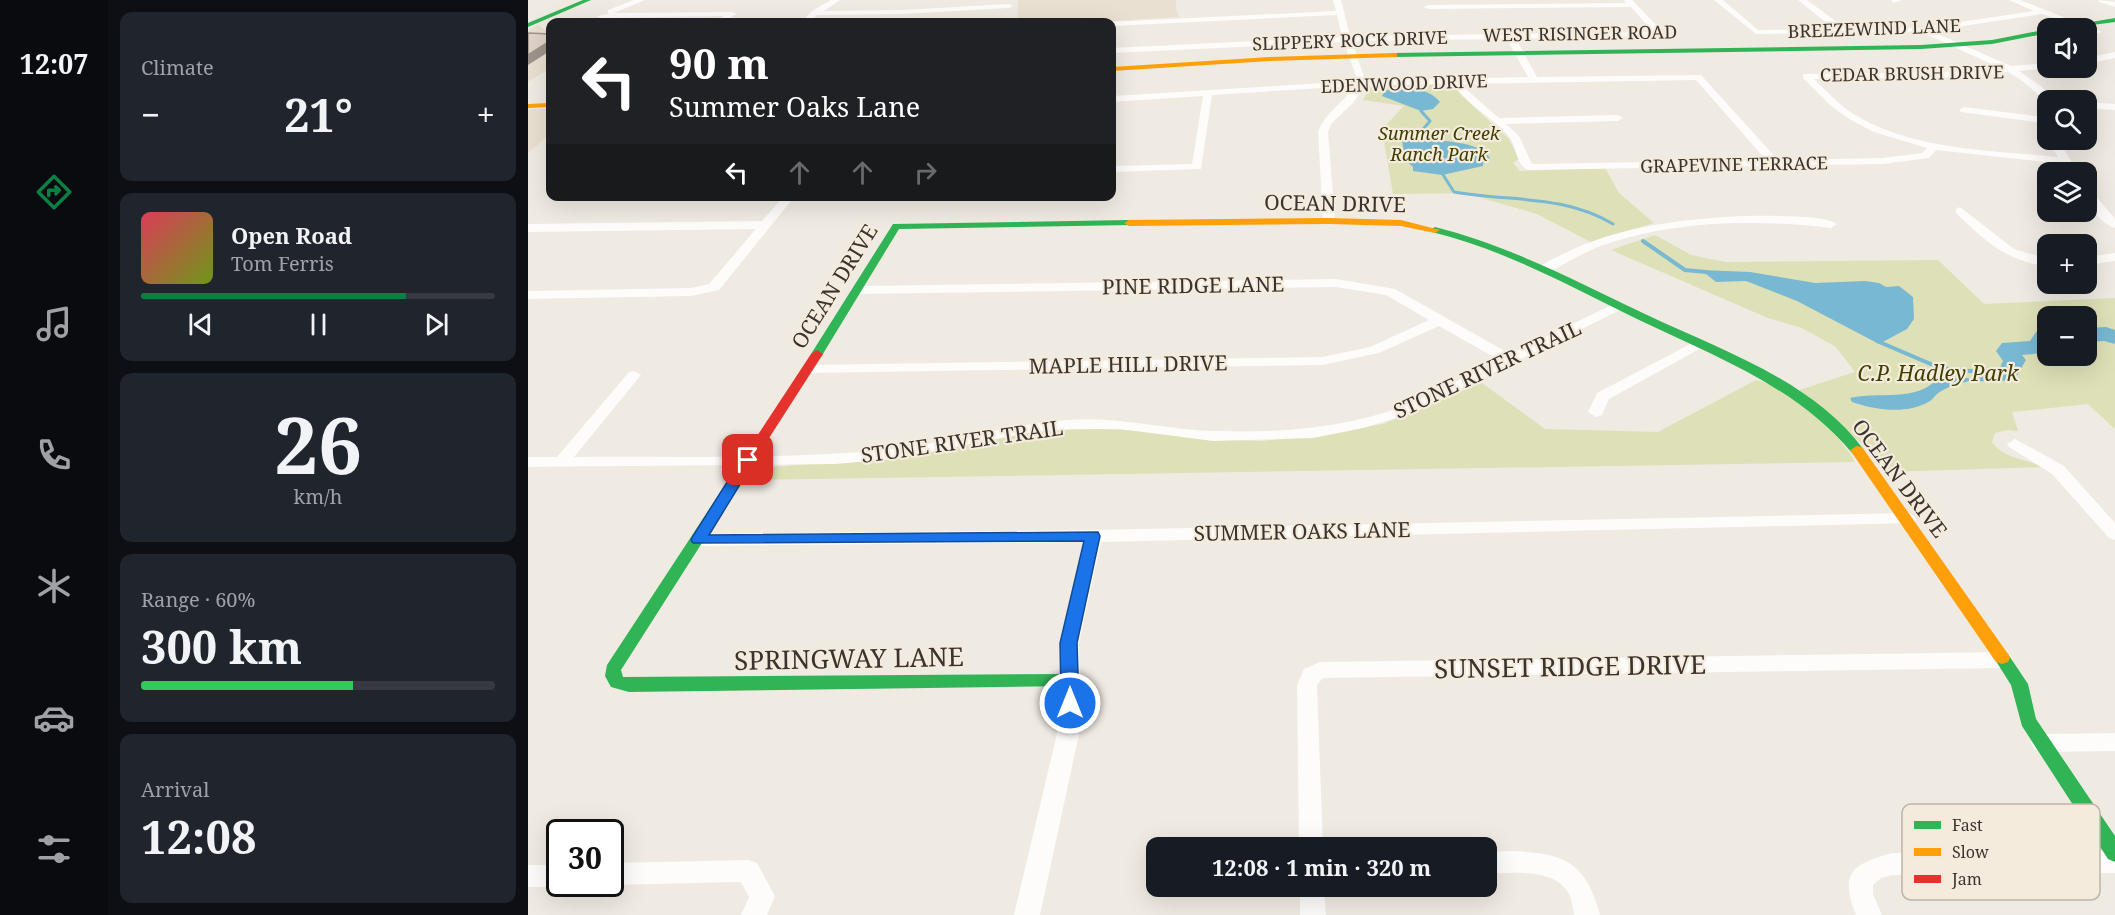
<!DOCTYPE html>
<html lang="en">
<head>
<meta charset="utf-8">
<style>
	:root { --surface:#171b24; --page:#20242c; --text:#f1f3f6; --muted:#9ea1a6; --line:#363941; --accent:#0b8043 }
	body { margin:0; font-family:"Noto Serif",serif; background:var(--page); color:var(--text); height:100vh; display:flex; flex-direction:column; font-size:22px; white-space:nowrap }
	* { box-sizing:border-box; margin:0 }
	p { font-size:20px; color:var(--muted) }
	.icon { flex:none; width:33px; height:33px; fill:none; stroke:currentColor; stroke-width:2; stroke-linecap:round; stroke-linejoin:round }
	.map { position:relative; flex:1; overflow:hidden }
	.drawer { display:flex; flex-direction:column; gap:12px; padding:12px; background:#0d0f14; width:420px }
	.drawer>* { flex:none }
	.hud { position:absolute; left:18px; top:18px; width:570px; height:183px; border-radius:12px; box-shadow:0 6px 24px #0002; background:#202124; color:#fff; overflow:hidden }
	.tools { position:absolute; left:1509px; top:18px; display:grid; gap:12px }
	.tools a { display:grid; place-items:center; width:60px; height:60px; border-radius:12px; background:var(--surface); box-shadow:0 6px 24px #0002; font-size:30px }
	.speed { position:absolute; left:18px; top:819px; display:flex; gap:12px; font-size:30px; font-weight:700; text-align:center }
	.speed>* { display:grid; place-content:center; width:78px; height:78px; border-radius:50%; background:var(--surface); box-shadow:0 6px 24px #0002; line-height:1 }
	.speed .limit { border:3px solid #111; border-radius:9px; background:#fff; color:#111 }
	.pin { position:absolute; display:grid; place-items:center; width:51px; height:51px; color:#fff; margin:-26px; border-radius:12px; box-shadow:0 3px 9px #0006 }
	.me { position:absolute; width:66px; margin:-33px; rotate:0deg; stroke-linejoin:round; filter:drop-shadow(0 0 4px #0008) }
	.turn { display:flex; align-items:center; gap:21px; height:126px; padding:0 24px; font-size:27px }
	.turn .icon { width:78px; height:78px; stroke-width:2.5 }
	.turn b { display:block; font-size:42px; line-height:51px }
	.lanes { display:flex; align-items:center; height:57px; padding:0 24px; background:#0003; justify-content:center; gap:30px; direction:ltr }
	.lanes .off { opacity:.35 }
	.big { font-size:45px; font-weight:700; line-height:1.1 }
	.drawer .widget { flex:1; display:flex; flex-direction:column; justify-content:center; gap:9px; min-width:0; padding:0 21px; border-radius:12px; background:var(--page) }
	.drawer .dial { align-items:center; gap:0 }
	.dial b { font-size:78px; line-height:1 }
	.song { display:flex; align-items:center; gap:18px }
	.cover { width:72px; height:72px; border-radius:9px; background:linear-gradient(135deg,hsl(350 70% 55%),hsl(80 70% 35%)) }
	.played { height:6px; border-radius:3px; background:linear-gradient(90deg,var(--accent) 75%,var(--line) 75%) }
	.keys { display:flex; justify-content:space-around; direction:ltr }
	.heat { display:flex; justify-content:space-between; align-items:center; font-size:33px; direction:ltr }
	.charge { height:9px; border-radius:4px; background:linear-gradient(90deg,#34c759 60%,var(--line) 0) }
	.trip { position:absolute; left:618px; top:837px; width:351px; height:60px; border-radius:12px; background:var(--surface); box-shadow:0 6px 24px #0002; font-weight:700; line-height:60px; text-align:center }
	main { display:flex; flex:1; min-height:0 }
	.tab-bar { display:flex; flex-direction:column; width:108px; justify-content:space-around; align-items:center; background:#090b0e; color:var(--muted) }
	.tab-bar .icon { width:42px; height:42px }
	.tab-bar .current { color:var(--accent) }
	.tab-bar b { font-size:27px; color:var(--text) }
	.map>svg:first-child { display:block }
</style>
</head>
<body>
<main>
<nav class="tab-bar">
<b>12:07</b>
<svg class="icon current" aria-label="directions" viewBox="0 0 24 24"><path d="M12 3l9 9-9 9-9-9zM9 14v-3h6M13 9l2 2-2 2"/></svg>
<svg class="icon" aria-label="music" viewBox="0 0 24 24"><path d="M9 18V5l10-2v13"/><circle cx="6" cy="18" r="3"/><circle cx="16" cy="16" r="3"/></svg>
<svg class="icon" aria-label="phone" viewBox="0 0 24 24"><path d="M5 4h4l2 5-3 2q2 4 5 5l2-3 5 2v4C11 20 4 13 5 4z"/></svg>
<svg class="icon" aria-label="climate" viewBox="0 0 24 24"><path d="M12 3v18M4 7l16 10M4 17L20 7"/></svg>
<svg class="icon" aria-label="car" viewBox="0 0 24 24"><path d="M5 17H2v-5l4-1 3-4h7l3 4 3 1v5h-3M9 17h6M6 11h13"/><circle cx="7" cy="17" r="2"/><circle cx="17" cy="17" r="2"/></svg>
<svg class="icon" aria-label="filters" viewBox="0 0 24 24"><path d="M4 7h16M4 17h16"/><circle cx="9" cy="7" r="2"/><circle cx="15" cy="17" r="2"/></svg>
</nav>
<section class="drawer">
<div class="widget"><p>Climate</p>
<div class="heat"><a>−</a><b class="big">21°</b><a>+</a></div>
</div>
<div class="widget">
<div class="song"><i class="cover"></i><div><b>Open Road</b><p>Tom Ferris</p></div></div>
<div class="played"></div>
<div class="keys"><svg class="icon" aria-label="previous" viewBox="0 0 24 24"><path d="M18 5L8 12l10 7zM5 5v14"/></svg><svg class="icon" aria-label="pause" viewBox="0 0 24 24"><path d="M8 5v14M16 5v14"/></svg><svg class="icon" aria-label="next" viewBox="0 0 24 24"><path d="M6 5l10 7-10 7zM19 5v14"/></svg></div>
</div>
<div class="widget dial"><b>26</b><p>km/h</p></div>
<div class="widget"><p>Range · 60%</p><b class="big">300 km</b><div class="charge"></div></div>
<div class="widget"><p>Arrival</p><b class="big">12:08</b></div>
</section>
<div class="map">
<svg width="1587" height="915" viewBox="0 0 1587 915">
	<rect width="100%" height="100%" fill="#efeae2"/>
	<path fill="#eae0d1" d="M490,0H648V9L651,17L568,22H489Z
		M10,25L16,30H22V68L0,82V30Z
		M0,109H22V134L0,153Z"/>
	<path fill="#dee0b7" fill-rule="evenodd" d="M925,84L932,94L981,139L991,159L985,163L992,171L1077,168L1091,193L1126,223L1063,242L1009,214L936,193L865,194L855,136L858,125L876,106L835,100L844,85Z
		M1127,235L1163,255L1197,262L1410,260L1456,304L1587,298V429L1560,404L1484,412L1490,431L1480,430L1467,433L1464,442C1476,459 1498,459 1516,467L1358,472L1338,447L1271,390L1327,372L1308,347L1274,328L1240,318L1083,250ZM1520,316H1558V356H1520Z
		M1228,380C1260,387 1312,433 1327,462L223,480L230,468L372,457L486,435L523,430L572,429L617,431L680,439L732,441L780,437L855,424L954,383L1017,429L1130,432Z"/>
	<path fill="#79b8d2" d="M862,89C879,89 901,87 912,102L905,109L893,111L854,96L857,91Z
		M895,139C916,142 949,140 962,158L955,164V166L914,175L885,171V167L877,160L874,140Z
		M1173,270L1222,272L1287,283L1337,281L1351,283L1358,287L1371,286L1385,297L1386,319L1379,329L1351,344L1269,301L1218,281L1188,282Z
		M1410,378H1440L1444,380C1432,384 1419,386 1409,394C1407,396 1404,400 1402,401C1380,415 1347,410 1324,402L1322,398C1349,391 1389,403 1410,378Z"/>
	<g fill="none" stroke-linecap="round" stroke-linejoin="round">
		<path stroke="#79b8d2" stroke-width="3" d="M893,111L902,121L892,133L898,145
			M912,170L926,192C982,202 1034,194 1085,224
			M1115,241L1117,243"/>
		<path stroke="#79b8d2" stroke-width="4" d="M1115,241L1157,270L1178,272
			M1349,341L1412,368L1462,373
			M1444,380L1469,378L1470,374"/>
		<path fill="#79b8d2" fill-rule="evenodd" d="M1578,327L1587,330V344L1576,341L1558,342V328Z
			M1520,330V348L1516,353L1494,355L1498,360L1487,379L1479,381L1454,378L1451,373L1454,368L1472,367L1475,361L1468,351L1474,343L1502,341L1508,332Z"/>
		<path fill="#fdfcfb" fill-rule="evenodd" d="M106,0H117L86,13L204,12L208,14L197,22H189L195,16L73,18L69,16L80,14V10Z
			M303,0H312L296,11L374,10L481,4L485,6L481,8L374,14L289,15L282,22H274L284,11Z
			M805,0H813L822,36L1125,32L1103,7L900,9L896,7L900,5L1098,3L1096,0H1104L1135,32V36L988,39L1009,77L1173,75L1250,160L1355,158L1394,153L1399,148L1346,132L1323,120L1303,106L1275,78V74L1416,72L1472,68L1393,32L1228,34L1186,0H1195L1230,30L1306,29L1270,0H1279L1317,28H1392L1506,11L1481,0H1492L1574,32L1567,34L1558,28L1514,14L1403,31L1483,66L1520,63V68H1523L1491,71L1514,87L1525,100H1520V103L1493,80L1480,72L1416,78L1286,79C1298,90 1310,104 1324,113C1385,151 1462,150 1530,157L1520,140H1530L1550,172H1540L1535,164L1408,150L1401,158L1355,164L1000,170C989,166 988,147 982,138C967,118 940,107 926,84L837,86L825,103L803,124L800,132L807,221L805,224H797L795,221L790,132C796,114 816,102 827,86L684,95L673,169L584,172V166L664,164L675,96L584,102V96L828,81V76L816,42L584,53V48L814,37L809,15L584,26V22H581L808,11ZM979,39L1000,77L837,80L824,41ZM1168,80L1238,160L1004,164L991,136L978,124L1090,121L1095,118L1090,115L971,118L940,91L935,84Z
			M1363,0H1374L1366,3Z
			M1570,0L1587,2V7L1571,2Z
			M1587,52V58L1558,64V58Z
			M1558,102L1587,104V110L1558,108Z
			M1436,107L1515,117L1520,121L1515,123L1433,112L1431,110Z
			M1558,188L1562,189L1587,219V228C1571,223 1558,204 1558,188Z
			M256,196H267L191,290L163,296L0,299V291L163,288L181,284L228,229L0,232V224L234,221Z
			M1432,207L1486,249L1520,259V267C1477,260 1458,242 1428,213V209Z
			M1217,216C1235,216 1297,214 1309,224L1303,228C1226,219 1143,220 1070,247C1053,254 1037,264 1021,272L1016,273L1010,269C1015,263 1025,259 1033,255C1090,226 1154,219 1217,216Z
			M1587,253V261L1558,265V257Z
			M808,279L867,289L982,354L1088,303L1093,302L1100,306L885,413L835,428L785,438L685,441L592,429H545L504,432L366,459L307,464L0,467V457H29L101,372L106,371L113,375L46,457C152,456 259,460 363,449C423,443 480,424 540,420C590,416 637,430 686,431C748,433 814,429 873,407C906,394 939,375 971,360L911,326L851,353L794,365L280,373L273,369L280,365L794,357L842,347L901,320L858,295L808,287L329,294L322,290L329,286Z
			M1170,340L1177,344L1175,347L1081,399L1074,415L1068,417L1060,412L1069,393Z
			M1487,439L1536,466L1587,523V540L1581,538L1524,474L1481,447L1479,444Z
			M1379,513L1385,515L1388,519L1385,523L573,542L551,643L553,725L512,915H486L531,725V643L555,542L170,546L164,544L161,540L164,536L170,534L565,530Z
			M1475,652L1482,655L1485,660L1482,665L1475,668L795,678L789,685L795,848H771L769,685L776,669L792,662Z
			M1587,733V751L1514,752L1506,749L1503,743L1506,737L1514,734Z
			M984,851C1037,853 1058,862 1072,915H1046C1045,909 1044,902 1042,896C1029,867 985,873 958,874V852Z
			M1587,851V873L1364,875L1353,878L1345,885V894L1354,915H1328C1311,873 1324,864 1364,853Z
			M220,860L229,863L247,896L239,915H213L221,897L213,882L82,885L78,884H82V863Z
			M0,865H32V884H41L32,887H0Z
			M772,886H796L798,915H772Z"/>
		<path fill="#30b455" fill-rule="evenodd" d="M55,0H63L0,27V23Z
			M1587,18V22L1541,28H1528Z
			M1520,29V33L1464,44L1393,49L866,57L862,55L866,53L1393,45L1464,40Z
			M601,220L606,223L604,225L371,229L293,357L289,358L283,354L365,224Z
			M907,227C982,246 1048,281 1117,314C1193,350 1284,380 1336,450L1334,453H1324C1268,386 1186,356 1109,319C1042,286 977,250 904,232L902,230Z
			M202,484L209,488L93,670L95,677L542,674L548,675L551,680L548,685L542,686L101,692L83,687L77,676L79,665L197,485Z
			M1474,652L1480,654L1500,684L1508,719L1587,836V862L1580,859L1494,726L1483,685L1466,658L1468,654Z"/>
		<path fill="#ff9f0a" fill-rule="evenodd" d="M866,53H869V57L742,61L584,71V67L742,57Z
			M22,103V107L0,108V104Z
			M801,218L873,220L912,230L907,233L873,226L801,224L601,226L596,223L601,220Z
			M1329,446L1334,447L1480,654L1482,658L1480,662L1474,664L1468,662L1322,450Z"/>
		<path fill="#e5322d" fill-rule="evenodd" d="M289,350L295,354L209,488L202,492L197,491L195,488L283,354Z"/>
	</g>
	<path fill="#9d948c" d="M22,41V51L0,65V55Z"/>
	<path fill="#e0d3c8" stroke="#9d948c" stroke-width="1.5" d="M0,33L22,34V41L0,55Z"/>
	<path fill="#1a73e8" stroke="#114b97" stroke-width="1.5" d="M220,456L227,460L181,535L570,532L572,536L549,643L551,703L548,707L542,709L536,707L533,703L532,643L556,541L165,543L163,540L165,536L215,457Z"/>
	<g text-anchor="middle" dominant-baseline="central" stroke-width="4.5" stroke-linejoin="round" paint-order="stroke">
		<g font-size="18" fill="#39342f" stroke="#f5ebdc">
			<text transform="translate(1346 28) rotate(-2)">BREEZEWIND LANE</text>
			<text transform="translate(1052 33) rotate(-1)">WEST RISINGER ROAD</text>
			<text transform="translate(822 40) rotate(-2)">SLIPPERY ROCK DRIVE</text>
			<text transform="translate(1384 73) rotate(-1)">CEDAR BRUSH DRIVE</text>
			<text transform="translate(876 83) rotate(-2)">EDENWOOD DRIVE</text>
			<text transform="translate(1206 164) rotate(-1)">GRAPEVINE TERRACE</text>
		</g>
		<g font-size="18" font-style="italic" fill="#3d4000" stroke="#f5ebdc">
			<text x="911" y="133">Summer Creek<tspan x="911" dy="21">Ranch Park</tspan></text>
		</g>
		<g font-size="21" fill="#39342f" stroke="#f5ebdc">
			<text transform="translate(807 203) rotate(1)">OCEAN DRIVE</text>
			<text transform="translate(665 285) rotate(-1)">PINE RIDGE LANE</text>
			<text transform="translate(306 286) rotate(-58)">OCEAN DRIVE</text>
			<text transform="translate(600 364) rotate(-1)">MAPLE HILL DRIVE</text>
			<text transform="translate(959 369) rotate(-25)">STONE RIVER TRAIL</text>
			<text transform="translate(434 441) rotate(-8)">STONE RIVER TRAIL</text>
			<text transform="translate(1372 478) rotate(53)">OCEAN DRIVE</text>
			<text transform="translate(774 531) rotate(-1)">SUMMER OAKS LANE</text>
		</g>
		<g font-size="21" font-style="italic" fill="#3d4000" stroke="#f5ebdc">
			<text x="1410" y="373">C.P. Hadley Park</text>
		</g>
		<g font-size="26" fill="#39342f" stroke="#f5ebdc">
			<text transform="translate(321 658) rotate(-1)">SPRINGWAY LANE</text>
			<text transform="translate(1042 666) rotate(-1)">SUNSET RIDGE DRIVE</text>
		</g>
	</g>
	<rect x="1374" y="804" width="198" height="96" rx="9" fill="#f5ebdc" stroke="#bdb4a8" stroke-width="1.5"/>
	<rect x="1386" y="821" width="27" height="8" fill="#30b455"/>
	<rect x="1386" y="848" width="27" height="8" fill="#ff9f0a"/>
	<rect x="1386" y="875" width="27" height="8" fill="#e5322d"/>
	<g font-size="16" fill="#39342f">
		<text x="1424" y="831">Fast</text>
		<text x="1424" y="858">Slow</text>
		<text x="1424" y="885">Jam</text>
	</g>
</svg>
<div class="tools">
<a><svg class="icon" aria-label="sound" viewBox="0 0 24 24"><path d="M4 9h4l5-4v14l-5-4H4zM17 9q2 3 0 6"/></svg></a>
<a><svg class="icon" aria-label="search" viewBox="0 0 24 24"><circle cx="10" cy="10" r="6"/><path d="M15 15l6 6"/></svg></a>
<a><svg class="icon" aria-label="layers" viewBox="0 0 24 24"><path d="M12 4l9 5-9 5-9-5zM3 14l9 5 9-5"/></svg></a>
<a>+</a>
<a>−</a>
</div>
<div class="speed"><div class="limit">30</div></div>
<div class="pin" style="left:220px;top:460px;background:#d93025"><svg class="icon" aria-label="arrive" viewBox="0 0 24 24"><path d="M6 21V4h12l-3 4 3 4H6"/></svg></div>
<svg class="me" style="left:542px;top:703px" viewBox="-20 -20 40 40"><circle r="17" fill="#1a73e8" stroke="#fff" stroke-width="3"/><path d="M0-11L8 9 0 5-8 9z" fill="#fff"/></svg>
<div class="trip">12:08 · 1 min · 320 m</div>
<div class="hud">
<div class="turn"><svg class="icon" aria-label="left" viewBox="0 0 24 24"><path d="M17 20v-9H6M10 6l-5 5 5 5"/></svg><div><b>90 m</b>Summer Oaks Lane</div></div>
<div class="lanes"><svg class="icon" aria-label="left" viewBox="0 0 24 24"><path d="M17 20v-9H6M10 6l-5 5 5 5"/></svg><svg class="icon off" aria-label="ahead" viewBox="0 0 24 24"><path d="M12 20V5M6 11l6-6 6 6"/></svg><svg class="icon off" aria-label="ahead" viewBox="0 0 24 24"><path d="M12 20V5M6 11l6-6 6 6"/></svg><svg class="icon off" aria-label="right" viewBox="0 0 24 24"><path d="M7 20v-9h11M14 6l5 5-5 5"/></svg></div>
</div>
</div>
</main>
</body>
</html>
